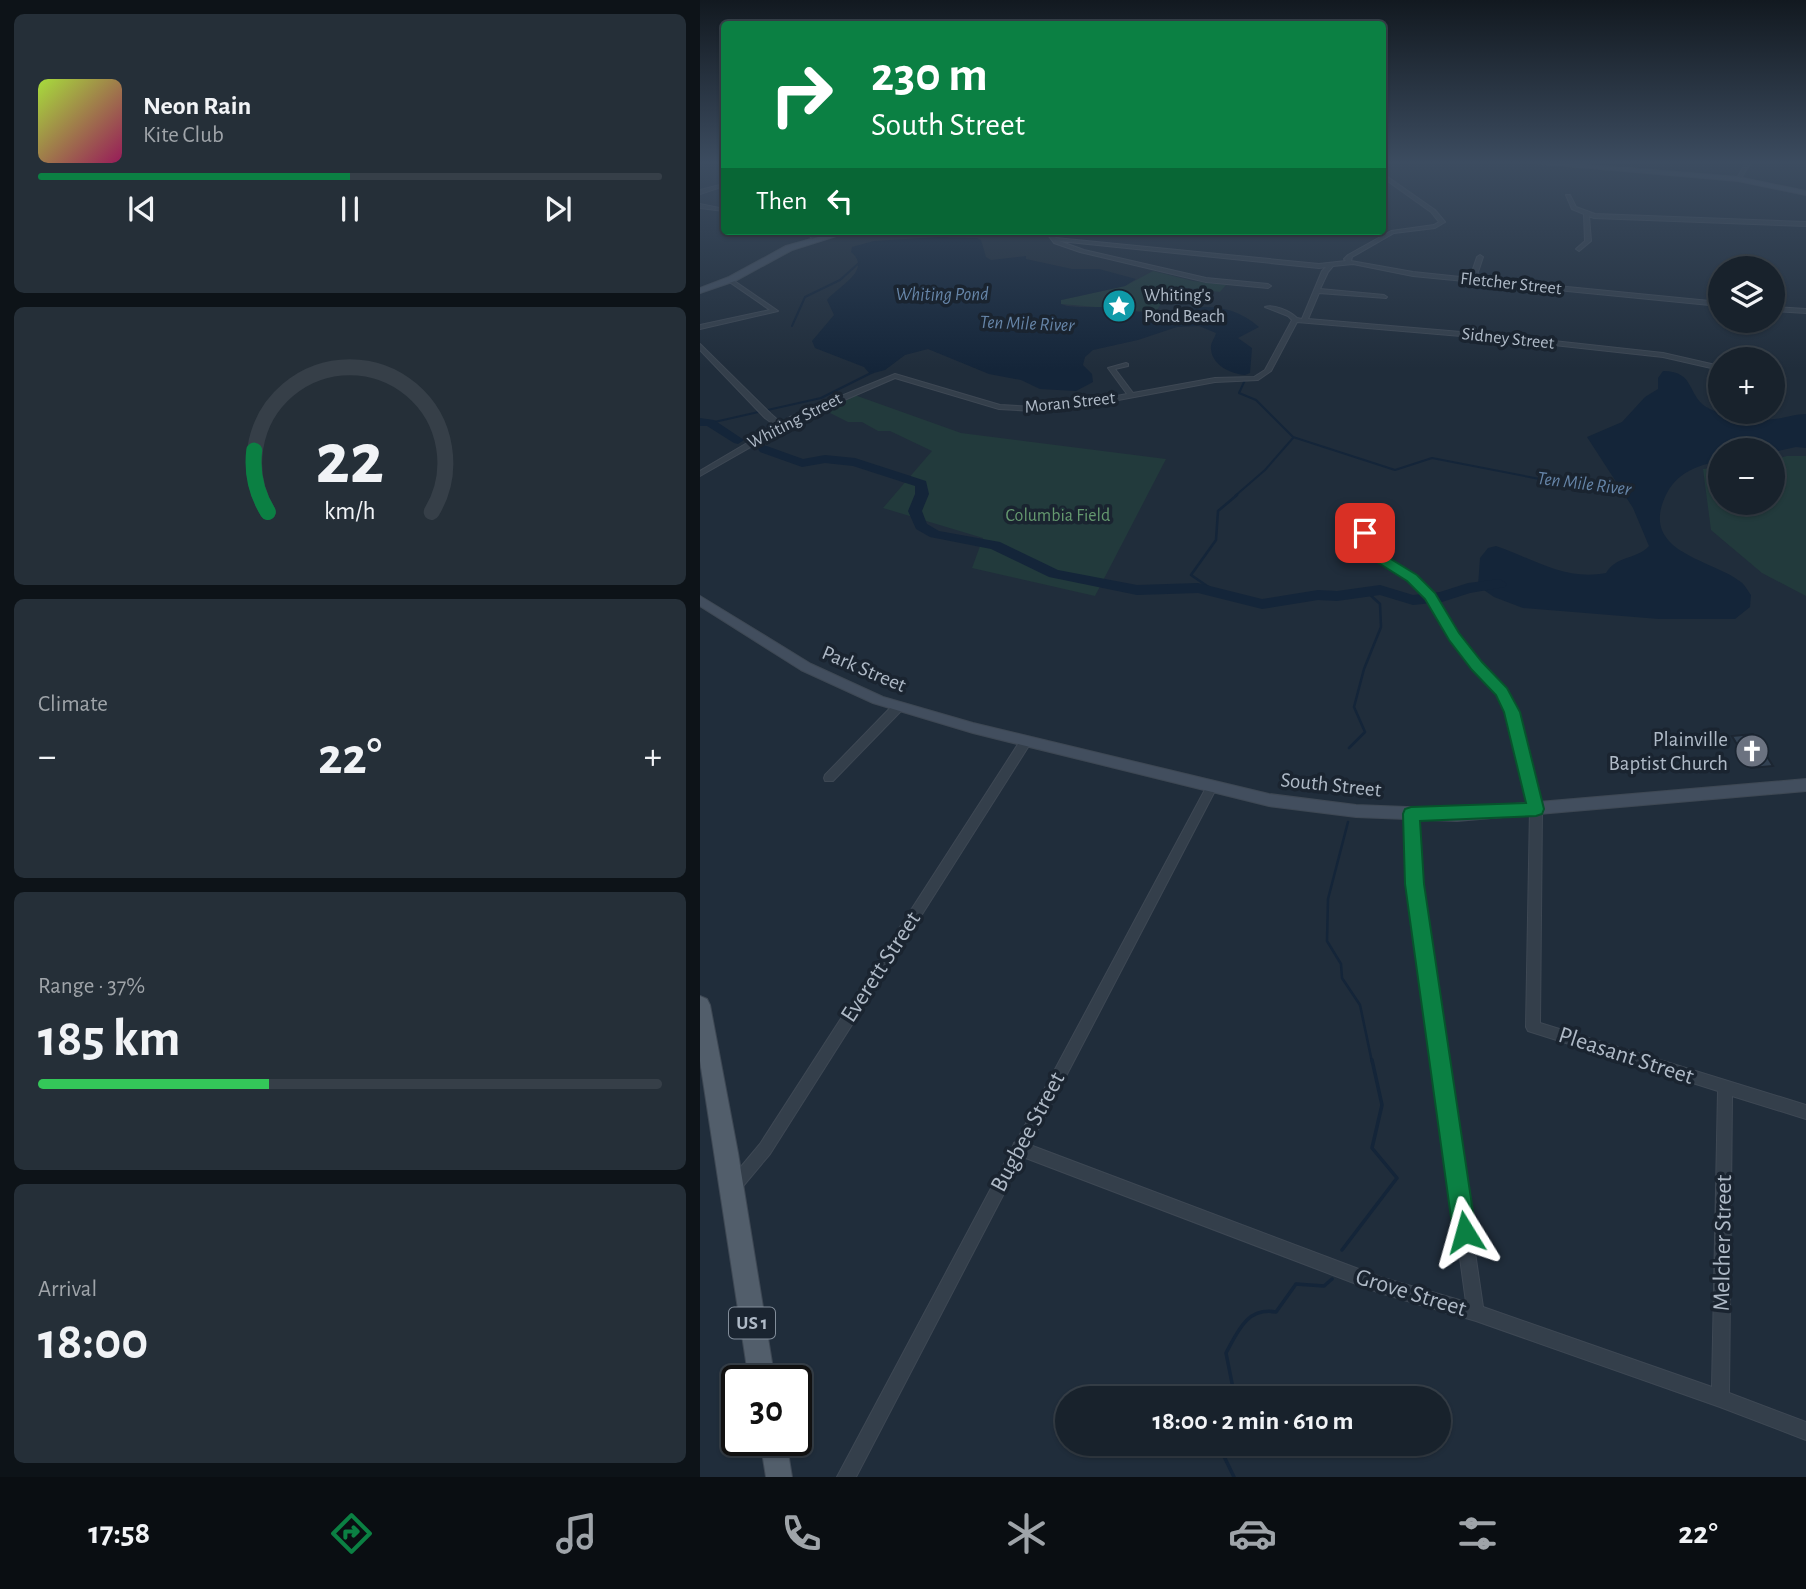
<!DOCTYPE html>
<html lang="en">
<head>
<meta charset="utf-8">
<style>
	:root { --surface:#18222c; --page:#252f38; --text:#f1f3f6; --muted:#9fa4a9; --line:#363f48; --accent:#0b8043 }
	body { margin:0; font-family:"Alegreya Sans",sans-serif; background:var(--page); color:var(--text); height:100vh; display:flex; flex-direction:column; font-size:26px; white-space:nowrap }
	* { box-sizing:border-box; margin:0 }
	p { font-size:23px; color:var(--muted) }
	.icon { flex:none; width:38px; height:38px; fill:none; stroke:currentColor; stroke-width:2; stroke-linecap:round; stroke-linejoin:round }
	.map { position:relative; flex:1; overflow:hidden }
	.drawer { display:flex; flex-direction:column; gap:14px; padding:14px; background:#0d1318; width:700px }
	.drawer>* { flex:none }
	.banner { position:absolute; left:21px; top:21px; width:665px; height:214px; border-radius:7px; box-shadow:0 2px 5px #0004,0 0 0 2px var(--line); background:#0b8043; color:#fff; overflow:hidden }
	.fabs { position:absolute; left:1008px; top:256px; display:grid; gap:14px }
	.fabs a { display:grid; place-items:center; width:77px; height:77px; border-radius:50%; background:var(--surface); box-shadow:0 2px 5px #0004,0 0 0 2px var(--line); font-size:35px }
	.speed { position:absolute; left:21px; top:1365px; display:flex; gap:14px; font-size:35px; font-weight:700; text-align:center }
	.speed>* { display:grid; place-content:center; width:91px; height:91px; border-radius:50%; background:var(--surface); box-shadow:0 2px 5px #0004,0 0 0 2px var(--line); line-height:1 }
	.speed .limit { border:4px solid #111; border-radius:10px; background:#fff; color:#111 }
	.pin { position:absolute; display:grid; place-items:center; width:60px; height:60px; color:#fff; margin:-30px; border-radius:14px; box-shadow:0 4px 10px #0006 }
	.me { position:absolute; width:77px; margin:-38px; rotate:352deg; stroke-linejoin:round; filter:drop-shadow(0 0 5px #0008) }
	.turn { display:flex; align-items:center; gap:24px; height:147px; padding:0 35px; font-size:32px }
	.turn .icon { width:91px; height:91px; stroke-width:2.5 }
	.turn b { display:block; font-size:49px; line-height:60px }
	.then { display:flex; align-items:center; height:66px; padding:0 35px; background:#0003; gap:14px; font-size:26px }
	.big { font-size:52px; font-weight:700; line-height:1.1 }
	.drawer .widget { flex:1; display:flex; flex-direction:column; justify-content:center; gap:10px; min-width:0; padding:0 24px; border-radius:10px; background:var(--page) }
	.drawer .dial { align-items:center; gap:0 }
	.dial svg { height:182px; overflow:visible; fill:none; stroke:var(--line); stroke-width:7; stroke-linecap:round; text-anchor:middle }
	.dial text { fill:var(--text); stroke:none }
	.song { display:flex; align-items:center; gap:21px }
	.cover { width:84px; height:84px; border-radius:10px; background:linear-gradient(135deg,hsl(80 70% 55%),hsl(330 70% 35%)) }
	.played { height:7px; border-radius:4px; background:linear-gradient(90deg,var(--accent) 50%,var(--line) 50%) }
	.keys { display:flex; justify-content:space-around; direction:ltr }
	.heat { display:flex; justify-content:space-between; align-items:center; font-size:38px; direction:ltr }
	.charge { height:10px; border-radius:5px; background:linear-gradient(90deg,#34c759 37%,var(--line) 0) }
	.trip { position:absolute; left:355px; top:1386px; width:396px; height:70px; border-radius:35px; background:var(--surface); box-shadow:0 2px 5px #0004,0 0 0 2px var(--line); font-weight:700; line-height:70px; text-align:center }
	.tabs { display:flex; height:112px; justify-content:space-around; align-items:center; background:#0a0e12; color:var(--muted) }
	.tabs .icon { width:49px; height:49px }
	.tabs .on { color:var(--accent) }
	.tabs b { font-size:32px; color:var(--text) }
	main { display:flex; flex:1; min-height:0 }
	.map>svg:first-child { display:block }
</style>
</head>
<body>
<main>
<section class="drawer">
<div class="widget">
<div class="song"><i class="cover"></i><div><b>Neon Rain</b><p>Kite Club</p></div></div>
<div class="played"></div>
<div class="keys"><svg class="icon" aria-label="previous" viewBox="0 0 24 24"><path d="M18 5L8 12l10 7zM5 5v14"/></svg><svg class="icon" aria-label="pause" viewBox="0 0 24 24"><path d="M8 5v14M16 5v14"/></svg><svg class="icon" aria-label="next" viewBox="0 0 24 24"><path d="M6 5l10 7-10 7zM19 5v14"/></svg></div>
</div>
<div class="widget dial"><svg viewBox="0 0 100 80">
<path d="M14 69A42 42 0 1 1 86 69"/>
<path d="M14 69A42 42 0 0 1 8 42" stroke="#0b8043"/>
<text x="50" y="56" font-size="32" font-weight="700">22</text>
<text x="50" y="72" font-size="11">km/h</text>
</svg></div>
<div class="widget"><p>Climate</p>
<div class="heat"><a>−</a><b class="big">22°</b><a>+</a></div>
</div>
<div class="widget"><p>Range · 37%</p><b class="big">185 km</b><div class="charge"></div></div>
<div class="widget"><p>Arrival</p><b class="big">18:00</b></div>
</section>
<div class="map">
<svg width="1106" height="1477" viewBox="0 0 1106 1477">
	<rect width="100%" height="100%" fill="#202d3b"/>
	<path fill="#223a3c" d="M453,271L493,281L526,285L520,292L471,286L456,312H452L361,304V300L425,286Z
		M149,393L261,433L466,459L395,596L272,568L283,538L183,508L232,451L190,431H178L162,422H148L120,408L139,395Z
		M1087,456H1106V596L1062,573L1011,530L1003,469L1020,468V502H1073V460Z"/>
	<path fill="#142539" d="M238,237L277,238L281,240L286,257L291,260L326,256V259L372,269H399L436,279L425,286L361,300V304L367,306C383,308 400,306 416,308C427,309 437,313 449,312C490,310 523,296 559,327L538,338L552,348L550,373L545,375C531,374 512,365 511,349C510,343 515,338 516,333L499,326L477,327L438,340L393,350L385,357L383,365L392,374L393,382L376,391L340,389L321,380L289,374L228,349L205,355L185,370L170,374L164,367L115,348L112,341L134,315L127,300C138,286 173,270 151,252L152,247L174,241Z
		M963,371C997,371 986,398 1010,409C1029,418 1053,423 1074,419C1085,418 1095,414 1106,414V448L1096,447L1073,452V450H1020V461C995,466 976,473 965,497C940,553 1012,559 1041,582C1045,585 1048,591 1051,595L1050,607L1035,619H959L823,608L794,597L778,586L780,558L788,548L796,546C834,559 865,581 906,573C917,555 936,560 949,546L933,508L887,437L922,422L945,397L958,389V378Z"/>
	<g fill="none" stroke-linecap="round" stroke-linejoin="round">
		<path stroke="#142539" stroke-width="2" d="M92,326L105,297L140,280L160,262
			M545,380L539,393L556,400L593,437L695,470L732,458L850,481L923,489
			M10,423L121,398L173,372
			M535,496L565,470L593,438"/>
		<path stroke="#142539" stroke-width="2.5" d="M513,590L491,575L516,540L518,511L537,495
			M649,748L665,732L654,707L664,669L681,627L680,604L666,591
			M648,822L628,899L627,941L641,964L642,978L660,1005L672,1062"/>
		<path stroke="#142539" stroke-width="3.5" d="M642,1250L697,1178L672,1148L682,1105L672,1060
			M532,1398L534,1393L526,1353C538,1331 547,1307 576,1312L596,1284L624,1286L632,1279
			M518,1444L534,1477"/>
		<path fill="#142539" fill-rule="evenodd" d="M0,418L14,420L44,440L38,444L34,443L7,426H0Z
			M64,445L103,459L125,455L155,458L226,481L229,494L222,511L227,524L239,531L300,542L358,570L437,585L498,583L562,599L618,590L637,591L680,585L713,595L740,592L768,583L800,579L807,584L805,587L770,593L742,602L713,605L680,595L637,601L618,600L562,609L498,593L437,595L349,577L291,549L230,537L216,529L208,511L215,494V486L153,466L125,463L102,467L60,452L58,449Z"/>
	</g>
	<path fill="#324152" stroke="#1c2632" stroke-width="2" d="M1053,734L1073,766L1051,768L1032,736Z"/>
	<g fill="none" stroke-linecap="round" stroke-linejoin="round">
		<defs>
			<path id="street" d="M0,162H5L0,164Z
				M1046,162H1051L1040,180H1036Z
				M682,173L735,210L745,222L735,228L694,233L652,257L651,261L713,272L770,278L777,257L780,255L783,257L776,278L1020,302V306L713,276L653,264L633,266L628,272L620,289L684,295L687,297L686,298L619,293L608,319L808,336L963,353L1020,366V370L963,357L808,340L597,322L571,371L558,380L515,382L386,406L334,411L299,409L195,378L96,421L0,476V471L76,426L65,418L0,350V344L71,414L81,423L90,417L195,374L300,405L334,407L386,402L427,394L408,368L426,363L428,364V366L415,369L433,393L515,378L554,377L565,370L592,320L588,316L565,307C573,304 590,311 597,318L602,319L622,271L626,267L619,268L359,241L384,250L506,278L568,284L571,286L568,288L506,282L380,252L354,243L345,231H351L356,238L619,264L646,261L644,259L648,255L691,231L734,225L739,222L731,212L682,177Z
				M24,184V186L0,194V190Z
				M866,195H870L876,207L895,214L1106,222V226L894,218L889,216L891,241L879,251L876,249L885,241L884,214L872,209Z
				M0,204L24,209V211L0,208Z
				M104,231H110L119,239L114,240Z
				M30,278L78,311L0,329V325L70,310L28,281L27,280Z
				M1073,307L1106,309V313L1073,311Z
				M655,518L658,519L685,557L715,576L733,594L757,634L780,664L806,689L817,712L842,809L840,1023L1106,1105V1119L1032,1096L1029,1393L1106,1422V1440L1020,1407L776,1321L680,1293L323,1157L156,1477H137L312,1149L314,1143L316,1142L508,784H516L517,787L330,1145L680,1277L766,1302L709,884L705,814L707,811H715L717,814L721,884L783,1307L1012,1387L1018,1091L828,1031L826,1027L830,809L807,712L798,694L774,668L751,638L727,598L709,580L679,561L651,521Z
				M198,703L202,704L203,707L202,710L133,781H125L124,778L125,775L194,704Z
				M326,737L330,738L331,741L330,744L70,1154L39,1191L34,1193L29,1191L27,1186L29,1181L60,1144L322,738Z"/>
			<path id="secondary" d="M820,162H853L1038,177L1106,191V195L1038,181Z
				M140,231H152L92,250L35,281L0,293V288L29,277L86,246Z
				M0,596L111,664L183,697L273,723L569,794L656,805L757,809L1106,779V791L757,821L656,817L569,806L273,733L173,703L101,670L0,606Z"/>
			<path id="primary" d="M0,996L7,999L10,1005L38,1153L75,1381H49L0,1061Z
				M60,1440H86L92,1477H66Z"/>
		</defs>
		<use href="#street" stroke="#3e4854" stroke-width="2"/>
		<use href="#secondary" stroke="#3e4854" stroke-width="2"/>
		<use href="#primary" stroke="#3e4854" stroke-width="2"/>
		<use href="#street" fill="#343f4b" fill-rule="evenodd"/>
		<use href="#secondary" fill="#424e5e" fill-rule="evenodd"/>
		<use href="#primary" fill="#525e6b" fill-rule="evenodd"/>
	</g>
	<linearGradient id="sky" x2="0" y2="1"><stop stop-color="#121920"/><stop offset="0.44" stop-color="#3c4c60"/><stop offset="1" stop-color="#3c4c60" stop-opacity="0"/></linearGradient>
	<rect width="1106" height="369" fill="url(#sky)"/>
	<path fill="#0b8043" stroke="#07532c" stroke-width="2" d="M665,530L669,531L686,556L717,575L735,593L759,633L782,662L807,688L820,712L844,809L842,814L836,816L720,821L724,884L776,1232L773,1241L765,1244L756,1241L753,1232L705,884L703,814L705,809L711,807L826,803L804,712L796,695L772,670L749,640L725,599L707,581L677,562L658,533Z"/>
	<defs>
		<symbol id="sight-disc" viewBox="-11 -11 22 22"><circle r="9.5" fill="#0f9aa8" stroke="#1a2430"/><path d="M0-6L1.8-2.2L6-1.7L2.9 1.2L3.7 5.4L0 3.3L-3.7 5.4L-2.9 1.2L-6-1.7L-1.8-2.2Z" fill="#fff"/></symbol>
		<symbol id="church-disc" viewBox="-11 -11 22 22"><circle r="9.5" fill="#6b7280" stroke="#1a2430"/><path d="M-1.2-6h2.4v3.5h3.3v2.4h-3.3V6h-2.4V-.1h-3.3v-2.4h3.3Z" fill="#fff"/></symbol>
	</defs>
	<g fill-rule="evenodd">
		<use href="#sight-disc" x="400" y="287" width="38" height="38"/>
		<use href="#church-disc" x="1033" y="732" width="38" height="38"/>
	</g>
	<g text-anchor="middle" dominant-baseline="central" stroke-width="7" stroke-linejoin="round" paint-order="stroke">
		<g font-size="18" fill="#afbac7" stroke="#1a2430">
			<text transform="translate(811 284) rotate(6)">Fletcher Street</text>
			<text transform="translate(808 339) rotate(6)">Sidney Street</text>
			<text transform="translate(370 403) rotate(-6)">Moran Street</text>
			<text transform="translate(95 421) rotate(-27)">Whiting Street</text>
		</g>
		<g font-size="18" fill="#afbac7" stroke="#1a2430" text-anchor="start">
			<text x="444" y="296">Whiting's<tspan x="444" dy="21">Pond Beach</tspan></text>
		</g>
		<g font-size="18" fill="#65996f" stroke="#1a2430">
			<text x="358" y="516">Columbia Field</text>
		</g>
		<g font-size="19" font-style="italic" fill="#6685a8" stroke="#1a2430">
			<text x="242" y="294">Whiting Pond</text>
			<text transform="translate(327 324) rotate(2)">Ten Mile River</text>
			<text transform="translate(884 484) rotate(7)">Ten Mile River</text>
		</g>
		<rect fill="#1a2430" stroke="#828d9a" stroke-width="2" x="29" y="1307.5" width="46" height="31" rx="5"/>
		<g font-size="19" font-weight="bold" fill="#afbac7">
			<text x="52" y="1323">US 1</text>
		</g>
		<g font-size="21" fill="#afbac7" stroke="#1a2430">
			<text transform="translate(164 669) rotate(23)">Park Street</text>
			<text transform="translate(631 785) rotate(6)">South Street</text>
		</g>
		<g font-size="21" fill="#afbac7" stroke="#1a2430" text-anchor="end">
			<text x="1028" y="739">Plainville<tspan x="1028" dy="24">Baptist Church</tspan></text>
		</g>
		<g font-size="24" fill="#afbac7" stroke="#1a2430">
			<text transform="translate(181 967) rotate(-57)">Everett Street</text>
			<text transform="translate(926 1056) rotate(18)">Pleasant Street</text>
			<text transform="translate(328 1132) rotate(-62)">Bugbee Street</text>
			<text transform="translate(1023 1243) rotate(-89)">Melcher Street</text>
			<text transform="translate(711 1293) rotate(17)">Grove Street</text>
		</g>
	</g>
</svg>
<div class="fabs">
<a><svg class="icon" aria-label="layers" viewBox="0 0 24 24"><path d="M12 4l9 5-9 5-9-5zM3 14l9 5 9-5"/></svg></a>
<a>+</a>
<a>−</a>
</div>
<div class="speed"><div class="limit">30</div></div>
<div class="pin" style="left:665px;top:533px;background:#d93025"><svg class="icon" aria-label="arrive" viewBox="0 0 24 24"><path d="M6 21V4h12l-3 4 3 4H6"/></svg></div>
<svg class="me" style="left:765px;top:1232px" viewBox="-20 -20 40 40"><path d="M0-17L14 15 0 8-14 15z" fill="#0b8043" stroke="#fff" stroke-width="4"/></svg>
<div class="trip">18:00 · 2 min · 610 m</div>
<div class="banner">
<div class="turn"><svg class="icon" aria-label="right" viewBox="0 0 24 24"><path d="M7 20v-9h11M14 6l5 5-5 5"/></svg><div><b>230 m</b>South Street</div></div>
<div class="then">Then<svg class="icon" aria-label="left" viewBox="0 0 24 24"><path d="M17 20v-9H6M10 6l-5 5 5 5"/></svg></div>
</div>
</div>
</main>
<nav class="tabs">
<b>17:58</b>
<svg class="icon on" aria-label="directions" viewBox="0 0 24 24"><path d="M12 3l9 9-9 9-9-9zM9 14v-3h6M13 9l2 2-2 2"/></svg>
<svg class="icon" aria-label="music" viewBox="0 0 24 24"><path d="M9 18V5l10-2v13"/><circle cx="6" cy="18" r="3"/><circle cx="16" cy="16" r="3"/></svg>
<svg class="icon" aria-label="phone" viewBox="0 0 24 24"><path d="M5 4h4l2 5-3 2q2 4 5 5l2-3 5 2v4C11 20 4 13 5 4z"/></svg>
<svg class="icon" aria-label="climate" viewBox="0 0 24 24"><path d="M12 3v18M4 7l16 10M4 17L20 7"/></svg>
<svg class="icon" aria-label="car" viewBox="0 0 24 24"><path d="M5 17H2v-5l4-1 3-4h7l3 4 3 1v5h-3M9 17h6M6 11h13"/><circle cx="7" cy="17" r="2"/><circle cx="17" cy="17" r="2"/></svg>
<svg class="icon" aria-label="filters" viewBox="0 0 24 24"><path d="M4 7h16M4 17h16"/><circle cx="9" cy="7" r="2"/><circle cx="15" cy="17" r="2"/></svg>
<b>22°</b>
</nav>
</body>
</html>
